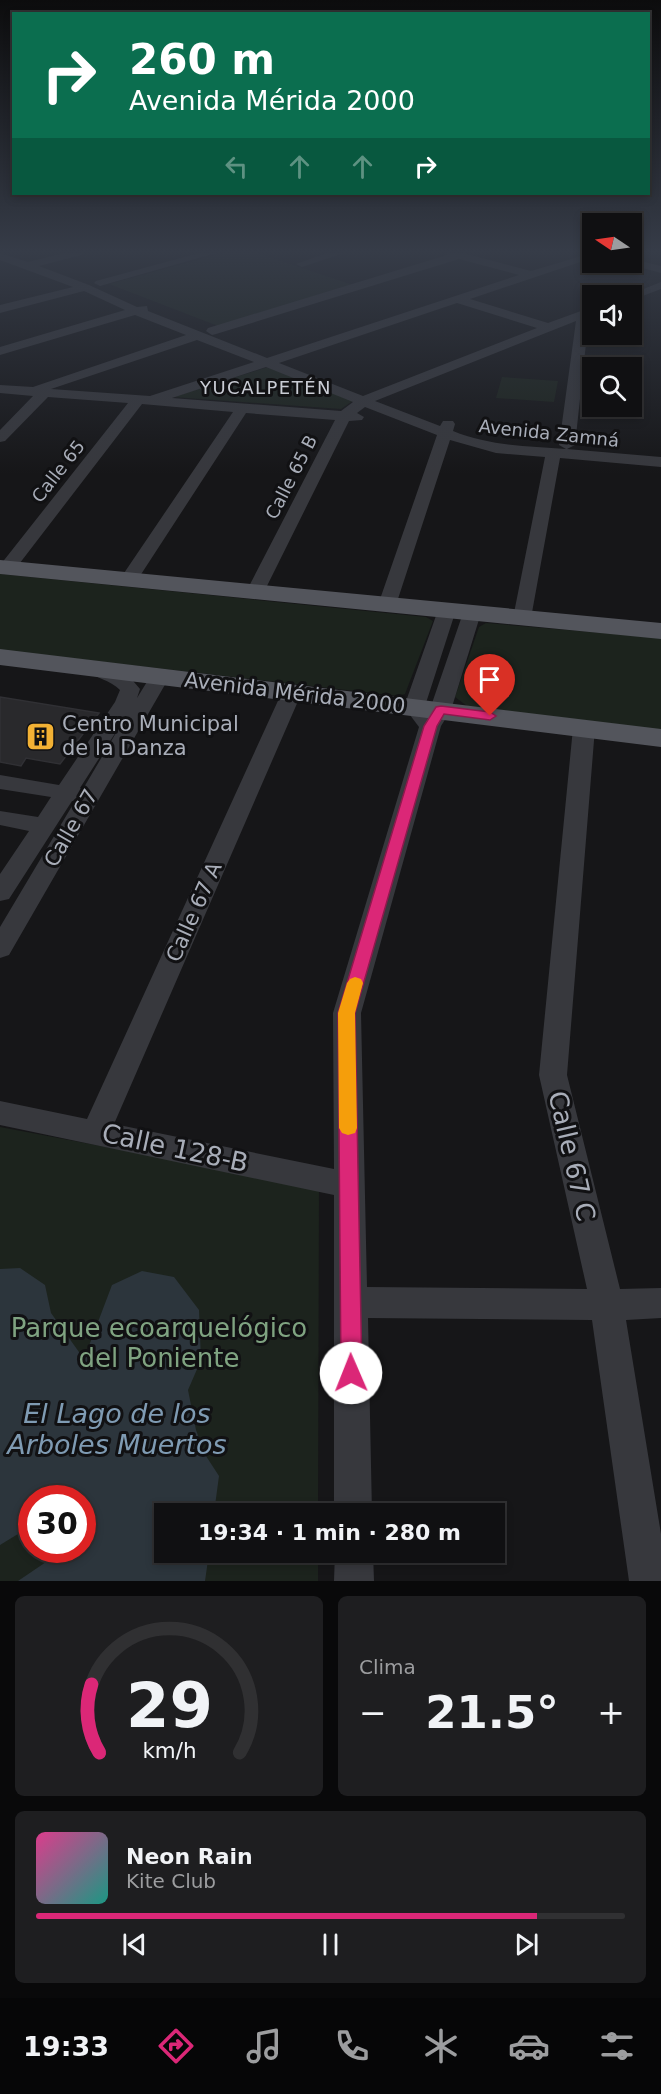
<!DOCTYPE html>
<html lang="es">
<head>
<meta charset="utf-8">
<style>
	:root { --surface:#101012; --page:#1e1e20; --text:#f1f3f6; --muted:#9c9d9f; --line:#303032; --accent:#db2777 }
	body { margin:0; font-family:"DejaVu Sans",sans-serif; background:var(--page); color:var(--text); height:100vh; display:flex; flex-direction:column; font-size:22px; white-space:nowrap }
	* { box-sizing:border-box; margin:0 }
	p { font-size:20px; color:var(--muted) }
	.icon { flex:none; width:33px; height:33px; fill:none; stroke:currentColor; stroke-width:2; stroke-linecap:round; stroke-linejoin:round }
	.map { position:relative; height:1581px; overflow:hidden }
	.sheet { display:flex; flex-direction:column; gap:15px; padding:15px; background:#09090a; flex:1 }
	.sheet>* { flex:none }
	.banner { position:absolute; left:12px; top:12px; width:638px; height:183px; border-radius:0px; box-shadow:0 3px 9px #0003,0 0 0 2px var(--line); background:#0b6e4f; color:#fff; overflow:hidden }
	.needle { width:39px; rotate:283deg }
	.controls { position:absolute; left:582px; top:213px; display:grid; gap:12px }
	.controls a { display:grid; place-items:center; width:60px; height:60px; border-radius:0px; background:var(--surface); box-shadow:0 3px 9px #0003,0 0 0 2px var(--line); font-size:30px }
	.speed { position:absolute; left:18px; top:1485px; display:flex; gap:12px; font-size:30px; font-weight:700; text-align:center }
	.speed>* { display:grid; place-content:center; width:78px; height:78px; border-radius:50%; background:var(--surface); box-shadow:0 3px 9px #0003,0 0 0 2px var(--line); line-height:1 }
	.speed .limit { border:9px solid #d22; background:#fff; color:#111 }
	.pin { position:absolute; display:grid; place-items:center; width:51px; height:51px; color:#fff; margin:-62px -26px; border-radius:50% 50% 50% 0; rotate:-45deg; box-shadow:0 0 6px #0007 }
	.pin .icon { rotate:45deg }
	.me { position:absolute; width:66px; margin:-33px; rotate:359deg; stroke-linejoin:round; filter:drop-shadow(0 0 4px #0008) }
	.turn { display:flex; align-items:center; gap:21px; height:126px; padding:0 18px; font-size:27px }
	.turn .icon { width:78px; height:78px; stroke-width:2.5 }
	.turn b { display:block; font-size:42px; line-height:51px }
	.lanes { display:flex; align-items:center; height:57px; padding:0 18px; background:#0003; justify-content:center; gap:30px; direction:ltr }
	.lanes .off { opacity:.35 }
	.big { font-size:45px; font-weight:600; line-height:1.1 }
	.sheet .widget { flex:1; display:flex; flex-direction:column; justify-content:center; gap:9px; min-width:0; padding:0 21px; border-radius:9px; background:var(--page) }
	.sheet .dial { align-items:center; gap:0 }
	.dial svg { height:156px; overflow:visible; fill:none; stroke:var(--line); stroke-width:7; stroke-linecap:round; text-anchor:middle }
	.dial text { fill:var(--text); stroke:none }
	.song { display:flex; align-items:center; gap:18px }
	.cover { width:72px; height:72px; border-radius:9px; background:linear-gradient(135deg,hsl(330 70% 55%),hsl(170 70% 35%)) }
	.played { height:6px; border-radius:3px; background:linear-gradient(90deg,var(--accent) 85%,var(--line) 85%) }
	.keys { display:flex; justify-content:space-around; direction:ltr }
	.heat { display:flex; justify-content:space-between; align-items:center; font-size:33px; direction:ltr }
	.sheet .tiles { flex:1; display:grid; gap:15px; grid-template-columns:1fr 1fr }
	.widget:last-child { grid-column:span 2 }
	.trip { position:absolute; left:154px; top:1503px; width:351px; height:60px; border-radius:0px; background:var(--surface); box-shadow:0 3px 9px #0003,0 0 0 2px var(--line); font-weight:600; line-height:60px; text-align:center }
	.dock { display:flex; height:96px; justify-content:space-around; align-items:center; background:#060607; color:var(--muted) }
	.dock .icon { width:42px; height:42px }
	.dock .selected { color:var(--accent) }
	.dock b { font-size:27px; color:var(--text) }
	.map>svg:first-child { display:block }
</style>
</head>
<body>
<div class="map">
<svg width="661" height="1581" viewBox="0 0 661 1581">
	<rect width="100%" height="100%" fill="#161618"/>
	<path fill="#1c231d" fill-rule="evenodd" d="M223,253H257L353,285L218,326L109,284Z
		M271,366L357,398L341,409L173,397Z
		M502,377L558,381L554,402L496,398Z
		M0,574L426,617L433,621L405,694L398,696L0,650Z
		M486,623L661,638V730L467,706L455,697L479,627Z
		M0,1127L319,1187L318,1513L165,1514V1552L318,1553V1581H0ZM32,1498H82V1550H32Z"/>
	<path fill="#2c353c" d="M20,1268L45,1285L51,1313L84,1359L112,1285L142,1271L174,1277L199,1310L201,1360L188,1390L196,1430L206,1456L219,1476L214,1513L165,1514V1552L209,1553L205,1581H18L49,1560L50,1550H82V1498H32L31,1526L0,1545V1269Z"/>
	<path fill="#29292c" stroke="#303034" stroke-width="1.5" d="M0,697L99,713L60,764L26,758L21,766L0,762Z"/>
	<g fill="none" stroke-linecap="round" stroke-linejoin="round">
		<path fill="#37383d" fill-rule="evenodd" d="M0,253L28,262L64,253H82L81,255L39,266L89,285L137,307L147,306L148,311L267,358L519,275L459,259L216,334L212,335L206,331L208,328L447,255L446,253H463L531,271L592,253V258L470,299L548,323L592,307V315L589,316L575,445L567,449L661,457V467L560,458L531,618L529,622H515L513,618L545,457L496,453L450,440L396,605L394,609H380L378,605L437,435L365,407L357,413L364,417L362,420L349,421L264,592L261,596H249L246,592L335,420L246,413L138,579L135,583H123L120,579L233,412L142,404L13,572H1V564L128,403L48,397L5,441L0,442V430L33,396L0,393V385L33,387L186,335L135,315L0,355V347L125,310L84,291L0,313V305L73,287L0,260ZM457,303L537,328L363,396L279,363ZM576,321L559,445L566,449C528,446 489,446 453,431L455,424L453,421H443L440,426L375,401ZM197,340L254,362L150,396L51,389ZM266,367L353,402L341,411L172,398Z
			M199,253H216L100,286L94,283L96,281Z
			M327,253H344L302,267L296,264Z
			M632,259L661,266V273L628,264L627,262H632Z
			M661,282V289L632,300V296H626Z
			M447,604L454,606L456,610L425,706L429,712L463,613L465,609H479L481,613L451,710L441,726L361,1013L367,1287L587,1289L539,1075L573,728L577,724L584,722L591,724L595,728L567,1075L620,1289L661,1288V1318L626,1320L661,1534V1581H629L592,1320L368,1318L372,1514H334V1195L0,1125V1101L87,1119L282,692L285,688H299L302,692L114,1124L334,1169L333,1013L419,727L404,707L438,610L440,606Z
			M97,663L128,675L140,689L137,698L153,672H167L170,676L9,955L0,958V927L75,801H72L9,899L0,901V874L29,831L0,825V811L38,817L51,797L0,789V775L59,785L115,702L120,690C111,680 95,679 87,669L90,665ZM123,721L83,789L80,788Z
			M335,1552H373L374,1581H334Z"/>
		<path fill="#53555c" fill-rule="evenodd" d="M0,560L661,623V639L0,574Z
			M0,649L661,729V747L0,665Z"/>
	</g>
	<linearGradient id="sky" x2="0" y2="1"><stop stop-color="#0c0c0d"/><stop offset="0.53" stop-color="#363c48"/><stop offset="1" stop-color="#363c48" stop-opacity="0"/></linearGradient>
	<rect width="661" height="474" fill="url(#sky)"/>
	<path fill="#db2777" stroke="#8e194d" stroke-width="1.5" d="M441,706L490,712L496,716L490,720L444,714L437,726L355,1013L362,1373L359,1380L351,1383L344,1380L341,1373L338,1013L424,726L436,707Z"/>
	<path fill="#f59e0b" d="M355,977L361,979L363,983L355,1013L357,1128L355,1133L348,1135L342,1133L339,1128L338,1013L347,983L350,979Z"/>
	<defs>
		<symbol id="building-square" viewBox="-11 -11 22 22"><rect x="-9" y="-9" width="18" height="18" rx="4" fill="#f2b134" stroke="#111113"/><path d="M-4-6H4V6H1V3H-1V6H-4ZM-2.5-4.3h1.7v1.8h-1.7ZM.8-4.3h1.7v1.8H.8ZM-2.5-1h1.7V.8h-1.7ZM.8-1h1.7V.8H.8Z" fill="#111"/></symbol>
	</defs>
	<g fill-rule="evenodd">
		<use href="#building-square" x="24" y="720" width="33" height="33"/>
	</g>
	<g text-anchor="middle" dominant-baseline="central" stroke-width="6" stroke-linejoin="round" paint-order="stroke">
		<g font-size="18" letter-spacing="1.5" fill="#c9ccd4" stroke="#111113">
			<text x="266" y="387">YUCALPETÉN</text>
		</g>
		<g font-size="18" fill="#a8adb8" stroke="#111113">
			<text transform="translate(549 433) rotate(6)">Avenida Zamná</text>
			<text transform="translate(58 471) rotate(-52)">Calle 65</text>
			<text transform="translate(291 477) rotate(-63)">Calle 65 B</text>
		</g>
		<g font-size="21" fill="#a8adb8" stroke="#111113">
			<text transform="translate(295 693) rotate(7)">Avenida Mérida 2000</text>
			<text transform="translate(71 828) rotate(-60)">Calle 67</text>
			<text transform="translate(194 912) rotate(-66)">Calle 67 A</text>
		</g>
		<g font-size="21" fill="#a8adb8" stroke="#111113" text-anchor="start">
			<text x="62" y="724">Centro Municipal<tspan x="62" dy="24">de la Danza</tspan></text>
		</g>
		<g font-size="26" fill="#a8adb8" stroke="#111113">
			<text transform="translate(175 1148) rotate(12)">Calle 128-B</text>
			<text transform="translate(572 1156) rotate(77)">Calle 67 C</text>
		</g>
		<g font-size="26" fill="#7fa381" stroke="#111113">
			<text x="159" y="1328">Parque ecoarquelógico<tspan x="159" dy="30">del Poniente</tspan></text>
		</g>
		<g font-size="27" font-style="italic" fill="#7f9bb3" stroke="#111113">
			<text x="117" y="1413">El Lago de los<tspan x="117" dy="31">Arboles Muertos</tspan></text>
		</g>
	</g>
</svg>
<div class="controls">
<a><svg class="needle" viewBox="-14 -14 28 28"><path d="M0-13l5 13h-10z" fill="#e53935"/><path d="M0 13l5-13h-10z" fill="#9c9d9f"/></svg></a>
<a><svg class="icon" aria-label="sound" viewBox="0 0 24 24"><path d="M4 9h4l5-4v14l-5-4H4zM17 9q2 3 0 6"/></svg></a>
<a><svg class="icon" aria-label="search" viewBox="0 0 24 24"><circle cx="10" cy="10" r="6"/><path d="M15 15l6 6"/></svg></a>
</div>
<div class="speed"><div class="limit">30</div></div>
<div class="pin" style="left:490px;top:716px;background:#d93025"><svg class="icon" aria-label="arrive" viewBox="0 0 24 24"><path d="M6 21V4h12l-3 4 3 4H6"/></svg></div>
<svg class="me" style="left:351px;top:1373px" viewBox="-20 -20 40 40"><circle r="19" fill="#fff"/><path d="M0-13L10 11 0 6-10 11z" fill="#db2777"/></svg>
<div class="trip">19:34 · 1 min · 280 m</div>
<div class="banner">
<div class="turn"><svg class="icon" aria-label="right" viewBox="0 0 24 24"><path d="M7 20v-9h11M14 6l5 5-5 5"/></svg><div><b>260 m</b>Avenida Mérida 2000</div></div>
<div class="lanes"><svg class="icon off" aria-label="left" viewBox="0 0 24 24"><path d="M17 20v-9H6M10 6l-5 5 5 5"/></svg><svg class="icon off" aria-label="ahead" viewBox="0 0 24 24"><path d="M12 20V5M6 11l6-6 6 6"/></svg><svg class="icon off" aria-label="ahead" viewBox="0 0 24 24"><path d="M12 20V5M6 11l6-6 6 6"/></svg><svg class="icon" aria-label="right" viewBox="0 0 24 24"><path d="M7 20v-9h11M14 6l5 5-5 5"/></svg></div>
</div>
</div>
<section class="sheet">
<div class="tiles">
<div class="widget dial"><svg viewBox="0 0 100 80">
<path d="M14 69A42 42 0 1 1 86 69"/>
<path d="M14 69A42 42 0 0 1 10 34" stroke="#db2777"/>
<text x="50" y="56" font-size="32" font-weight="700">29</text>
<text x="50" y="72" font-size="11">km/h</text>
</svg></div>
<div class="widget"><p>Clima</p>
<div class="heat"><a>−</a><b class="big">21.5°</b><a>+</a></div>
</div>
<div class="widget">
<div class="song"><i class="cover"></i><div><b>Neon Rain</b><p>Kite Club</p></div></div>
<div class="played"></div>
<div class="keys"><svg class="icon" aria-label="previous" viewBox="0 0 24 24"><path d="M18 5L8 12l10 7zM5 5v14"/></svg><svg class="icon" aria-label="pause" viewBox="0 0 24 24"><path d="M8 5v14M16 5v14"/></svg><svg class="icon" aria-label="next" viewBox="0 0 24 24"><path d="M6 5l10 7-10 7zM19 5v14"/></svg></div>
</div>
</div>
</section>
<nav class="dock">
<b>19:33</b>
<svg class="icon selected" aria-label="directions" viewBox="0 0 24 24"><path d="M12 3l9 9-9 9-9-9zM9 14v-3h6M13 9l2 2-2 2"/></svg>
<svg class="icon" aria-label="music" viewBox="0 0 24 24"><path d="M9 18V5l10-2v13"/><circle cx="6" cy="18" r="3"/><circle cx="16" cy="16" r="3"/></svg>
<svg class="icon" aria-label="phone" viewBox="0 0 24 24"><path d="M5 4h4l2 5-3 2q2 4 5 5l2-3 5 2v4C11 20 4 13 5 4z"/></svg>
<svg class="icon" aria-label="climate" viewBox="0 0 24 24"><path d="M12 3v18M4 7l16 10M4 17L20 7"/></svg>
<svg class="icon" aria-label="car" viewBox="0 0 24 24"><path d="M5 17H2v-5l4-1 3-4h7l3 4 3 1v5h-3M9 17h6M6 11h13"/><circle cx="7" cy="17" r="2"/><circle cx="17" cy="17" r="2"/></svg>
<svg class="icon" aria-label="filters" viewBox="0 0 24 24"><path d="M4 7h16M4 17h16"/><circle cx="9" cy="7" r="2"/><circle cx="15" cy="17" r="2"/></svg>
</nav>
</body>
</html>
